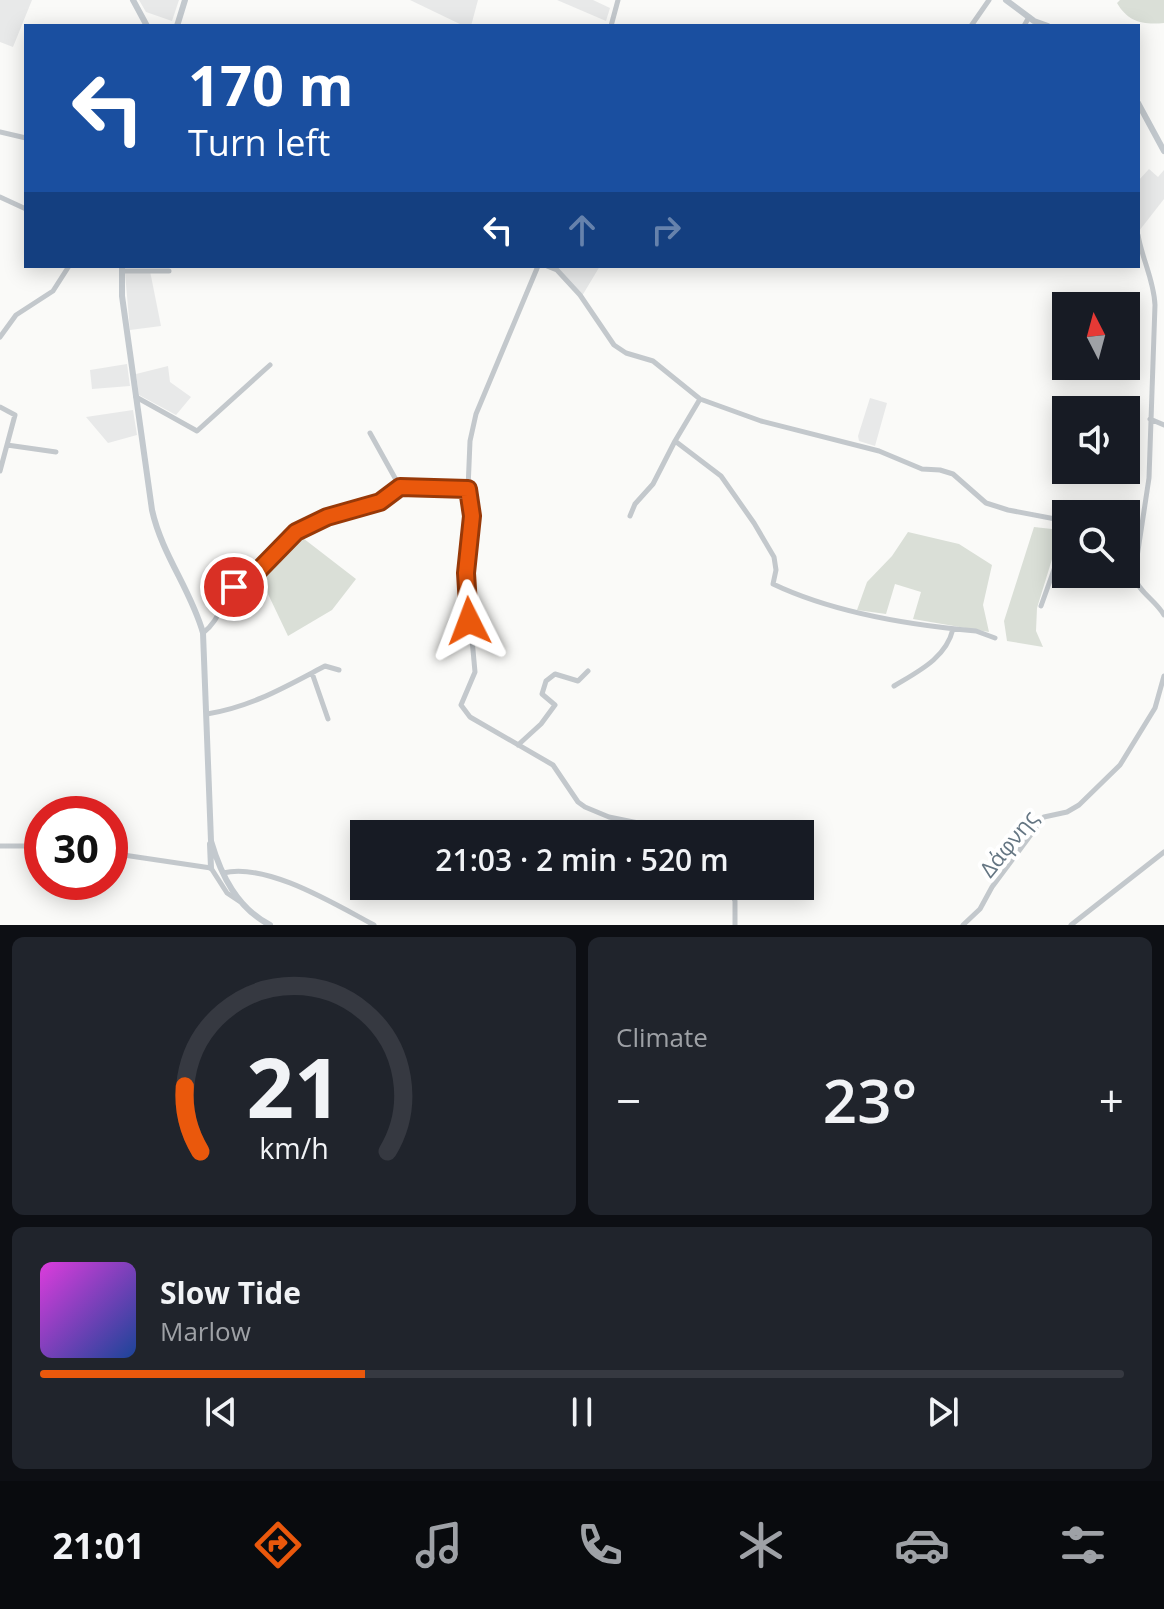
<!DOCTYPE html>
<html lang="en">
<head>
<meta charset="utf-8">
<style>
	:root { --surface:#171b24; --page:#20242c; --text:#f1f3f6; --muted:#9ea1a6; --line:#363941; --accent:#ea580c }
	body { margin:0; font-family:"Open Sans",sans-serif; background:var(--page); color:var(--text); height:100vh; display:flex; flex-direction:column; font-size:30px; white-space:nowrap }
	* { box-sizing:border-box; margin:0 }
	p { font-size:26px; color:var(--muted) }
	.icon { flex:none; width:44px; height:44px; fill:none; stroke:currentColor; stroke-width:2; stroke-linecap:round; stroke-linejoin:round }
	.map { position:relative; height:925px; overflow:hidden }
	.sheet { display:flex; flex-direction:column; gap:12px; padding:12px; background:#0d0f14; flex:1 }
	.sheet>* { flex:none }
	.banner { position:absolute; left:24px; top:24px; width:1116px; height:244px; border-radius:0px; box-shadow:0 4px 20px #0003; background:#1a4fa0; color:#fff; overflow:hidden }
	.needle { width:52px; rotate:354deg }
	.buttons { position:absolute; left:1052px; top:292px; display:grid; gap:16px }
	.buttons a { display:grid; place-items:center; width:88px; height:88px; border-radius:0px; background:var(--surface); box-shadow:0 4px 20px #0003; font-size:40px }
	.speed { position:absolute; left:24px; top:796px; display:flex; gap:16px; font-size:40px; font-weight:700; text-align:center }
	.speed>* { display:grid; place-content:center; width:104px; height:104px; border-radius:50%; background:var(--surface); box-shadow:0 4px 20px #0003; line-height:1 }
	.speed .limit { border:12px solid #d22; background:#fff; color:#111 }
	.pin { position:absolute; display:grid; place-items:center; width:68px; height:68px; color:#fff; margin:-34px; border:4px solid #fff; border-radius:50%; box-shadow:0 2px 8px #0007 }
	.me { position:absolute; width:88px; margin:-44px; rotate:357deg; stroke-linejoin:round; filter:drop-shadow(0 0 6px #0008) }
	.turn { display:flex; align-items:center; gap:28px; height:168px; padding:0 32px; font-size:36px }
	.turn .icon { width:104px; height:104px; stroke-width:2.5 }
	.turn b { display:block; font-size:56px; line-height:68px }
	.lanes { display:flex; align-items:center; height:76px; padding:0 32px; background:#0003; justify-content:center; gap:40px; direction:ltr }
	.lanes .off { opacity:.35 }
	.big { font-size:60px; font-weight:600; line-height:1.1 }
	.sheet .card { flex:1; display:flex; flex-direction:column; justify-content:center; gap:12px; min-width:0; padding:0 28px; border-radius:12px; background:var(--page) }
	.sheet .dial { align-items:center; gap:0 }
	.dial svg { height:208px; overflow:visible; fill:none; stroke:var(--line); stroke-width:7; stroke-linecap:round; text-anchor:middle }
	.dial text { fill:var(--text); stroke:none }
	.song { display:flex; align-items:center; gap:24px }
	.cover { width:96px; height:96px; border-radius:12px; background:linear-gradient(135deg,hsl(300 70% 55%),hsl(220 70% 35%)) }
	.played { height:8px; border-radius:4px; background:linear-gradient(90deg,var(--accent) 30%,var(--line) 30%) }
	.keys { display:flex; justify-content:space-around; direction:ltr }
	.heat { display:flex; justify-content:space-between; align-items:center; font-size:44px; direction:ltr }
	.sheet .tiles { flex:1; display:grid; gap:12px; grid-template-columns:1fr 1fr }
	.card:last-child { grid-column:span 2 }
	.trip { position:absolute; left:350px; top:820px; width:464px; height:80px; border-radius:0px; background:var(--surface); box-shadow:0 4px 20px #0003; font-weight:600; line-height:80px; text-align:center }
	.tab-bar { display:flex; height:128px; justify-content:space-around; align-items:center; background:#090b0e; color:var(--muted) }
	.tab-bar .icon { width:56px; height:56px }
	.tab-bar .active { color:var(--accent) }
	.tab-bar b { font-size:36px; color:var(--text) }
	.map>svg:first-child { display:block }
</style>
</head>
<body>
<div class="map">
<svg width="1164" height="925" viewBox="0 0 1164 925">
	<rect width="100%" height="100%" fill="#fafaf8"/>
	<path fill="#e8e9e9" d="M0,0H32L13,47L0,42Z
		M139,0H179L172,21L146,12Z
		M410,0H478L471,26H464Z
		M557,0H593L610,8L606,21Z
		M1149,169L1158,177L1164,170V199L1139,231L1138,181Z
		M554,266H600L582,296Z
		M150,271L161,326L130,330L125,273Z
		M127,364L130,386L92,389L90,370Z
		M168,366L170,382L191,397L176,415L139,395L136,374Z
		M870,398L887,403L875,446L859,441L858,436Z
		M133,410L137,435L108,443L86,417Z"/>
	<path fill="#dadfd7" d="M1120,0H1164V23C1143,25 1128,22 1117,3Z
		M1034,527L1061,530L1037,608L1036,631L1043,647L1007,641L1004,621Z
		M908,532L959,544L992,565L983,605L989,632L913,619L921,592L895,584L886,614L857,610L867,582L892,556Z
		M299,535L356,579L332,610L288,636L258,573Z"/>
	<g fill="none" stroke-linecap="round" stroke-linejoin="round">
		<path stroke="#c3c8cc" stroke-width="5" d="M611,26L618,0
			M971,26L989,0
			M1024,26L1029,17
			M0,132L26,138
			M0,197L26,209
			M1138,235C1142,259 1154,280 1155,305L1149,478L1134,577C1139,592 1156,601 1164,615
			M538,266L476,414L470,441L468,489L472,516L466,573L475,672L461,705L470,717L553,765L578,802L585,807L609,817L643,824L661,834
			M547,266L557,270L580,295L614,345L626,353L653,361L700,399L761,421L879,451L922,469L940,470L953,474L986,503L1008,510L1066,521
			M122,271H169
			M0,337L16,315L53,291L69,266
			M136,397L197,431L270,365
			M0,407L15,415L0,471
			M1150,419L1164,425
			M370,433L400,487
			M675,441L721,476L754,523L774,557L776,570L773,584C834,613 908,625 976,631L995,638
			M7,445L56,452
			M630,516L635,504L653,484L675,441L700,399
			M1126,534L1140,537
			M1041,606L1066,536
			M203,633C219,621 222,602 234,588C241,579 251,576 259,569C273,557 284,541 299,531C330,509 373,513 400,487L468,489
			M312,673L328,719
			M894,686C919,671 946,658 953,629
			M207,714C251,707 285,687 325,666L339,670
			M518,745L541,724L555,705L542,694L546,681L555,674L578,681L588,671
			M0,846H42
			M110,853L211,868L227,893L239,901
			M223,873C267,862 336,905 374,925
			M729,886L735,901V925
			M963,925L980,909L992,887L1044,817L1067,812L1079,805L1120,765L1155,708L1164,676
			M1071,925L1164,852"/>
		<path stroke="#c3c9ce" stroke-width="6" d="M133,0L147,26
			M1006,0L1034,21L1048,26
			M177,26L185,0
			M1138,103L1164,151
			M122,266V296L152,510C162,555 191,590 203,633L211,841C221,875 237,908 270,925
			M210,844L211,868"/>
	</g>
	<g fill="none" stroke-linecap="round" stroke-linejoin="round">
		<defs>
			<path id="route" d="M234,587L258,571L296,532L327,517L380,502L400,487L468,489L472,516L466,573L469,621"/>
		</defs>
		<use href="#route" stroke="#983908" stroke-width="20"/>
		<use href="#route" stroke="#ea580c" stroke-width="14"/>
	</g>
	<g text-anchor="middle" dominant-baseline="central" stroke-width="8" stroke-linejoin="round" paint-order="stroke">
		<g font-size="22" fill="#657683" stroke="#fff">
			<text transform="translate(1008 843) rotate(-51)">Δάφνης</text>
		</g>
	</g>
</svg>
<div class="buttons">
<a><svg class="needle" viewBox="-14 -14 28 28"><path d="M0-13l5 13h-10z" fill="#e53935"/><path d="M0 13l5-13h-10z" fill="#9ea1a6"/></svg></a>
<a><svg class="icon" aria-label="sound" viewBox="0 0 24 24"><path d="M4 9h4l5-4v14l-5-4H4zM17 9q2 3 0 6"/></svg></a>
<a><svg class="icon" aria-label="search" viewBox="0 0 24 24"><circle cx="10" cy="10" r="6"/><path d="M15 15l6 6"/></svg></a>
</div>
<div class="speed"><div class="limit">30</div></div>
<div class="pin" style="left:234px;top:587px;background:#d93025"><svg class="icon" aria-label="arrive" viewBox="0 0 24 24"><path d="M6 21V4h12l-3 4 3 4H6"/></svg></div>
<svg class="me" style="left:469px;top:621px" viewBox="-20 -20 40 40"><path d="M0-17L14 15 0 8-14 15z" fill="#ea580c" stroke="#fff" stroke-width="4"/></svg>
<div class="trip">21:03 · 2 min · 520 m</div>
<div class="banner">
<div class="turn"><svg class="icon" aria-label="left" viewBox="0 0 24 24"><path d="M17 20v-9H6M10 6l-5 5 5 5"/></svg><div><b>170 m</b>Turn left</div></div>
<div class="lanes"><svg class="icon" aria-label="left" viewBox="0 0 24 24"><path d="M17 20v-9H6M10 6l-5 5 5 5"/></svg><svg class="icon off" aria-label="ahead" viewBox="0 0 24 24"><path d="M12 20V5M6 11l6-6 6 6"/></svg><svg class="icon off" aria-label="right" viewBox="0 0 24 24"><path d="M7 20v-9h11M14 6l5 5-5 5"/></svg></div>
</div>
</div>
<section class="sheet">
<div class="tiles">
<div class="card dial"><svg viewBox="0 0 100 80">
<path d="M14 69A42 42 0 1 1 86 69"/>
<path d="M14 69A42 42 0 0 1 8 44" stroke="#ea580c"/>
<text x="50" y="56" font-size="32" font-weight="700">21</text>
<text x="50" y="72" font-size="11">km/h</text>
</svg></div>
<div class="card"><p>Climate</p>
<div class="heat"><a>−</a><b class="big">23°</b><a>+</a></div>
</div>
<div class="card">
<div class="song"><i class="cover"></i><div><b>Slow Tide</b><p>Marlow</p></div></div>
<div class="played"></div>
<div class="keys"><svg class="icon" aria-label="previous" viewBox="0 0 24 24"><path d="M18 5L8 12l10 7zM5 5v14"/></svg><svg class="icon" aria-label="pause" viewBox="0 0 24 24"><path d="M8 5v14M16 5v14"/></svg><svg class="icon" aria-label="next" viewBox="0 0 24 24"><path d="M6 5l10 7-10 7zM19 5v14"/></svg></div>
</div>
</div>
</section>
<nav class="tab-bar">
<b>21:01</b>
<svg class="icon active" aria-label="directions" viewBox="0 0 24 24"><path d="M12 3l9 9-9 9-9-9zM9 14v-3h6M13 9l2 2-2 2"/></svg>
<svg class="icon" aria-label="music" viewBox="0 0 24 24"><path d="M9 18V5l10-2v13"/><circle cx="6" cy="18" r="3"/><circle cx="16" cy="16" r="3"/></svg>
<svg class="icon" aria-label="phone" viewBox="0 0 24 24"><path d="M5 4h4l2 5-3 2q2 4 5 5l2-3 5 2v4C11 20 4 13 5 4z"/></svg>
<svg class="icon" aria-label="climate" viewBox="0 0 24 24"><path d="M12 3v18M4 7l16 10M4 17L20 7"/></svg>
<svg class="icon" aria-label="car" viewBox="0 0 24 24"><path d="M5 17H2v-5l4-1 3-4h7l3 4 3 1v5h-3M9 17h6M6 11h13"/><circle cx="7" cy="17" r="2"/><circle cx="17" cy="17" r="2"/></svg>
<svg class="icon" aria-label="filters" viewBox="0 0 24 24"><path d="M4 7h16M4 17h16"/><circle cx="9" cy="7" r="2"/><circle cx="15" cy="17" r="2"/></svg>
</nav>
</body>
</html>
